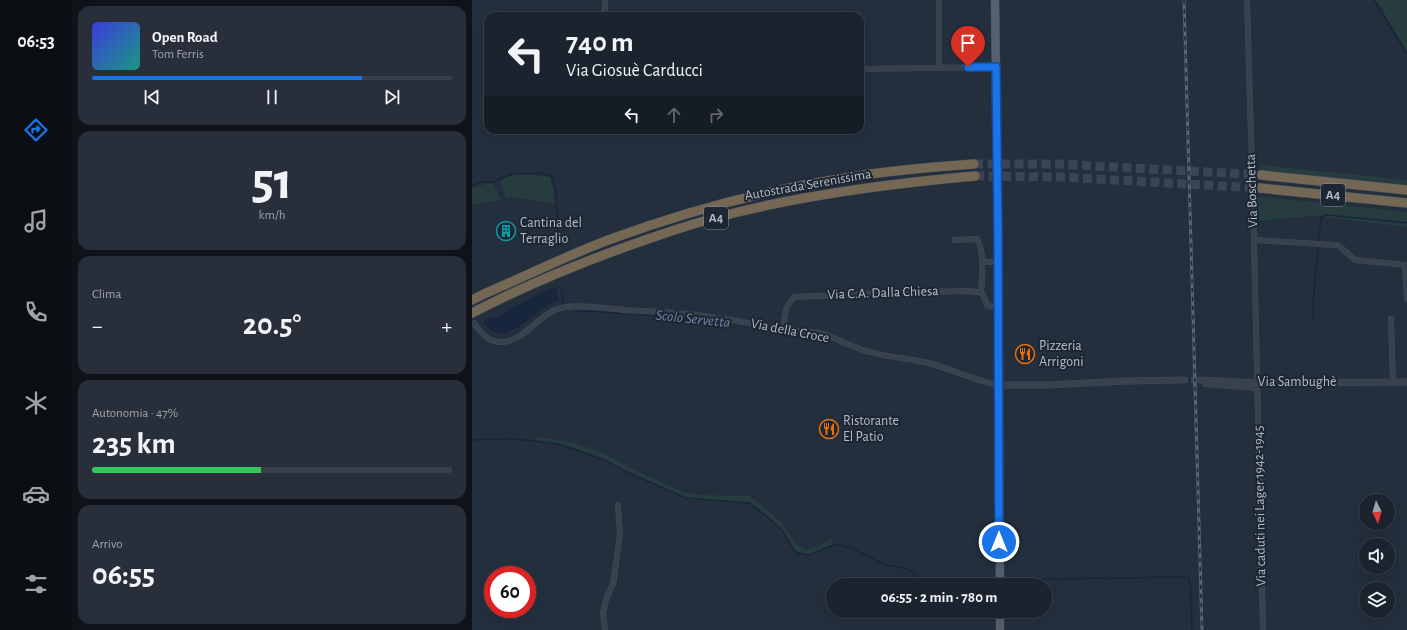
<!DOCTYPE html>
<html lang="it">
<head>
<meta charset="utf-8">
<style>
	:root { --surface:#1b232e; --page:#282f3a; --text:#f1f3f6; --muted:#a0a4aa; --line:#39404a; --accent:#1a73e8 }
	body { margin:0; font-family:"Alegreya Sans",sans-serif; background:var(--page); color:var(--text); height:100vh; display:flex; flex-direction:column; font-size:15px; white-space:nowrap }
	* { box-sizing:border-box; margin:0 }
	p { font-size:13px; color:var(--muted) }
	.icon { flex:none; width:22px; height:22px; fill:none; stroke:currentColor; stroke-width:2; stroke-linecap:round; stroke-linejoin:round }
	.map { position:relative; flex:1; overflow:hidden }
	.sheet { display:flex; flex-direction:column; gap:6px; padding:6px; background:#0f1319; width:400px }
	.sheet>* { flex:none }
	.hud { position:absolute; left:12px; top:12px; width:380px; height:122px; border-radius:12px; box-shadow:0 4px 16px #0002,0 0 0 1px var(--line); background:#1b232e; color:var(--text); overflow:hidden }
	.needle { width:26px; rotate:175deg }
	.controls { position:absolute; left:887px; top:494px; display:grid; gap:8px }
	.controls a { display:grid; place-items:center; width:36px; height:36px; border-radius:50%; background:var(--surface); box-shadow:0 4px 16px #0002,0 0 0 1px var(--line); font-size:20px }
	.speed { position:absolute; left:12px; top:566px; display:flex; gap:8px; font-size:20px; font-weight:700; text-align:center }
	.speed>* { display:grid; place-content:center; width:52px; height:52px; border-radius:50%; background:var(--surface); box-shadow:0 4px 16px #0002,0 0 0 1px var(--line); line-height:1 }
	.speed .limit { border:6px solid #d22; background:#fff; color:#111 }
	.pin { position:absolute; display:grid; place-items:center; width:34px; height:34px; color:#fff; margin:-41px -17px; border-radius:50% 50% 50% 0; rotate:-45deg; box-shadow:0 0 4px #0007 }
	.pin .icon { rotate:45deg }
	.me { position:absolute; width:44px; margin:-22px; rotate:0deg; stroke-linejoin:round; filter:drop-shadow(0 0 3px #0008) }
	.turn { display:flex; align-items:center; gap:14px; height:84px; padding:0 16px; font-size:18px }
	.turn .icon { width:52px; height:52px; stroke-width:2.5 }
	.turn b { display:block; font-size:28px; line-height:34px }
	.lanes { display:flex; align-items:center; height:38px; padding:0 16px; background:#0003; justify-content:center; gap:20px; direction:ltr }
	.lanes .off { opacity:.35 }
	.big { font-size:30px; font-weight:700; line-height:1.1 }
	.sheet .card { flex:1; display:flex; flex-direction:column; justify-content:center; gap:6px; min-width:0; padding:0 14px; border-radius:12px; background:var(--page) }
	.sheet .dial { align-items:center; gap:0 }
	.dial b { font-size:52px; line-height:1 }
	.song { display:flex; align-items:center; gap:12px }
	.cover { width:48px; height:48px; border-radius:6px; background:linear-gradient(135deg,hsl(240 70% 55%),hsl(170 70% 35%)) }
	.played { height:4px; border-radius:2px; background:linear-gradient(90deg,var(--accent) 75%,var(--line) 75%) }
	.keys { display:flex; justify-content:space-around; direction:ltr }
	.heat { display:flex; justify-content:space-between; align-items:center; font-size:22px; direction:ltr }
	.charge { height:6px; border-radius:3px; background:linear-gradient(90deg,#34c759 47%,var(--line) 0) }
	.trip { position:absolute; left:354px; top:578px; width:226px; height:40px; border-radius:20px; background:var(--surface); box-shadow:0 4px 16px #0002,0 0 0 1px var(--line); font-weight:700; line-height:40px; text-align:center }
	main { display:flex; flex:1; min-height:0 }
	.dock { display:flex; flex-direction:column; width:72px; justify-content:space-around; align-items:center; background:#0b0e12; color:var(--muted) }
	.dock .icon { width:28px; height:28px }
	.dock .active { color:var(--accent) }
	.dock b { font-size:18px; color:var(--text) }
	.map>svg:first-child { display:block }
</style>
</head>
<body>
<main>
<nav class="dock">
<b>06:53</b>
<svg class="icon active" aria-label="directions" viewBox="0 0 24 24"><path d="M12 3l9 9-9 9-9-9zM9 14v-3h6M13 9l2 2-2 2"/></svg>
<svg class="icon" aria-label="music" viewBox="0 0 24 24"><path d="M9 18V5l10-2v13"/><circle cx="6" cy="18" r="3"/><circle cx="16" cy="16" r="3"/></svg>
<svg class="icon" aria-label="phone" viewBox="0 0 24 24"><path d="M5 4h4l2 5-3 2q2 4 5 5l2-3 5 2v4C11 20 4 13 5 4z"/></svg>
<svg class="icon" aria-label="climate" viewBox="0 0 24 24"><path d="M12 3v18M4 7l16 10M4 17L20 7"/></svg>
<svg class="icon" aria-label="car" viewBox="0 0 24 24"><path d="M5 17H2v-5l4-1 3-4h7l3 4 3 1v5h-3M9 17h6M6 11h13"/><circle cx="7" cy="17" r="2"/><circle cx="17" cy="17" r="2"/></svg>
<svg class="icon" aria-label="filters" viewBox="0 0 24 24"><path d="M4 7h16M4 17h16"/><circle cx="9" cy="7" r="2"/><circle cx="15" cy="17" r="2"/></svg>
</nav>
<section class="sheet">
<div class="card">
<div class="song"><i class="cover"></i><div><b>Open Road</b><p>Tom Ferris</p></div></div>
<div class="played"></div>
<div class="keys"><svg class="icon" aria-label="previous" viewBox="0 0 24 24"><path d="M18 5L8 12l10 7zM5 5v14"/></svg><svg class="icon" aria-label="pause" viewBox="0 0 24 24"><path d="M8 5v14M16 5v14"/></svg><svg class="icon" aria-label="next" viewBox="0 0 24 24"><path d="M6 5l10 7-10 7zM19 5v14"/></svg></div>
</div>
<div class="card dial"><b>51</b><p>km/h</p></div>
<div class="card"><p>Clima</p>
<div class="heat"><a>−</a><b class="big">20.5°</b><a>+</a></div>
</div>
<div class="card"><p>Autonomia · 47%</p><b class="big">235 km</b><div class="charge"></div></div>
<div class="card"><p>Arrivo</p><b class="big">06:55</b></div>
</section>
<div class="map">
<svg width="935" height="630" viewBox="0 0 935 630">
	<rect width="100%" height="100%" fill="#242f3e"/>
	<path fill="#263c3f" d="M903,0H935V52L908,6Z
		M789,165L935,180V186L788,171Z
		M48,174L78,177L81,188L82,204L41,197L34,198L28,182L34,177Z
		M13,184H22L29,200L0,205V189Z
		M784,196L935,212V227L842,216L785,221Z
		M64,436L102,443L127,451L165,471L213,493L228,495L278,496L308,521L326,546L334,550L344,547L360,539L361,545L351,548L344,553L338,554L323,551L318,544L311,531L300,519L278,502L234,501L217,499L191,488L120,454L90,444L65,441Z"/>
	<path fill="#17263c" d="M84,288L87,300C81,302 76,305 70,309C55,320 28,349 12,322L14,319L29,316L40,308L76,289Z"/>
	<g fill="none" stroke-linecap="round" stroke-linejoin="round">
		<path stroke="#17263c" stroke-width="1.5" d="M902,0L935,54
			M0,185L11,182H21L40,174L68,173L79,176L84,189L86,242
			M89,288L91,301
			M101,312L114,311L224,318
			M841,317V302L849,217L855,215L935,223
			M248,321L340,338
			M0,440L40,439L64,441L87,444L135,461L150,470L214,498L277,503L293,515L310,530L323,552C339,562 351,544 367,545C385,547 400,561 418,566C425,567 433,567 439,571C444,575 447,581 451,585
			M642,578L711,577L717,578L719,590L720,630
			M532,580L637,578
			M486,585L523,581"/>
		<path stroke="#3a4453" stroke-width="6" stroke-dasharray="6 3" stroke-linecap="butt" d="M710,380H728"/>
		<path stroke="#3a4453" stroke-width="9" stroke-dasharray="9 4.5" stroke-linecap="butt" d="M502,164H588L789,175
			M503,176L588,177L787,188"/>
		<defs>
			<path id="minor" d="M775,0L780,168
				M133,16V0
				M467,68V0
				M388,69L524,67
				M781,200L791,630
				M483,240L505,239C513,252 510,278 509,293
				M782,240L864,245L867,246L883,260L926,264L931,265L933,267
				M510,262H526
				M935,265L933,267L935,299
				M919,319L921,383
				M2,323C8,332 15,341 27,342C53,343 65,314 89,308C110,303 147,311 170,311C219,312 266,321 314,330C325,332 336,331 347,333C364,337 380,348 398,352C418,358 440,358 460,364C482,370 504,381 526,385
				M311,329C313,317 312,305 323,297L436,292L498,291L506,292L511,294L515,305L526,309
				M733,384L785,388
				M133,630L131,613L134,600L141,584L148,535L146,505"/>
			<path id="tertiary" d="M728,380L785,383L935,382
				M526,385H576L654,381L710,380"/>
			<path id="primary" d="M523,0L526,233L528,585
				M528,611V630"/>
			<path id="motorway" d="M789,175L935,190
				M787,188L935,203
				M0,300L12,294C54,276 96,255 139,239C213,212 290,191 367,179C412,171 457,167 502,164
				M0,313C58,283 117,259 179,238C207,228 237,219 266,212C344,193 423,183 503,176"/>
		</defs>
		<use href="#minor" stroke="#414a57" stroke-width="6"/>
		<use href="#tertiary" stroke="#414a57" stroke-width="7"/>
		<use href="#primary" stroke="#414a57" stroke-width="9"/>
		<use href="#motorway" stroke="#434c59" stroke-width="10"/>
		<use href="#minor" stroke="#38414e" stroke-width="5"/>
		<use href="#tertiary" stroke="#38414e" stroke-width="6"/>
		<use href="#primary" stroke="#56606e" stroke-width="8"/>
		<use href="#motorway" stroke="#746855" stroke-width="9"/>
		<defs>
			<path id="rail" d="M712,0L730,630"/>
		</defs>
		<use href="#rail" stroke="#5a6575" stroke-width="3"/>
		<use href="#rail" stroke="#1d2633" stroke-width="1.5" stroke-dasharray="4.5" stroke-linecap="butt"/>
		<defs>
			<path id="minor-bridge" d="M780,168L781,200"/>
		</defs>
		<use href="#minor-bridge" stroke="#414a57" stroke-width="6" stroke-linecap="butt"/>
		<use href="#minor-bridge" stroke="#38414e" stroke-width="5"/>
	</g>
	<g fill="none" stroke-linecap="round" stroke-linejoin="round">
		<defs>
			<path id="route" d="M496,67H524L526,233L527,542"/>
		</defs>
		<use href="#route" stroke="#114b97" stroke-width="10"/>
		<use href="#route" stroke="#1a73e8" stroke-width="7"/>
	</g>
	<defs>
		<symbol id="building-ring" viewBox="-11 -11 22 22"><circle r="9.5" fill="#1d2633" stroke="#0f9aa8" stroke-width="1.5"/><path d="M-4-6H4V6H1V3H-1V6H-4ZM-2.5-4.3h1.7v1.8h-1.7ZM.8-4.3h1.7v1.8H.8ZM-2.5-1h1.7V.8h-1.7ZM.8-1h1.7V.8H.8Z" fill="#0f9aa8"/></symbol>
		<symbol id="restaurant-ring" viewBox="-11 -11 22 22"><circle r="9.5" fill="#1d2633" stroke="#e8710a" stroke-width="1.5"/><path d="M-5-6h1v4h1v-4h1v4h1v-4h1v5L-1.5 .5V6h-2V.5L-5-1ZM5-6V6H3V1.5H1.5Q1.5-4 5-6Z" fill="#e8710a"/></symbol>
	</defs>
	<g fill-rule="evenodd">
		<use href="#building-ring" x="23" y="220" width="22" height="22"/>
		<use href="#restaurant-ring" x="542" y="343" width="22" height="22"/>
		<use href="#restaurant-ring" x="346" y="418" width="22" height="22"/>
	</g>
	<g text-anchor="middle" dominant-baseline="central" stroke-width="4" stroke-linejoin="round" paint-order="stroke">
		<g fill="#1d2633" stroke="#878f9c" stroke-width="1">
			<rect x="849" y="184" width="24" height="22" rx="3"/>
			<rect x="232" y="207" width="24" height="22" rx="3"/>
		</g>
		<g font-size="13" font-weight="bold" fill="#b4bcc9">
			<text x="861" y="195">A4</text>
			<text x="244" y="218">A4</text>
		</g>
		<g font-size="14" fill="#b4bcc9" stroke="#1d2633">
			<text transform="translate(336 185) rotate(-10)">Autostrada Serenissima</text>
			<text transform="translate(780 191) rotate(-92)">Via Boschetta</text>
			<text transform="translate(411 293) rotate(-2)">Via C.A. Dalla Chiesa</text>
			<text transform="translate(318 331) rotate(11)">Via della Croce</text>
			<text x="825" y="382">Via Sambughè</text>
			<text transform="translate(788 506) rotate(-91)">Via caduti nei Lager 1942-1945</text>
		</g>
		<g font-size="14" fill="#b4bcc9" stroke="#1d2633" text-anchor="start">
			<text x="48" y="223">Cantina del<tspan x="48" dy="16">Terraglio</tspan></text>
			<text x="567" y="346">Pizzeria<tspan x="567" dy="16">Arrigoni</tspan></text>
			<text x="371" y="421">Ristorante<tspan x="371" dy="16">El Patio</tspan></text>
		</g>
		<g font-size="15" font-style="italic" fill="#6d86a8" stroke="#1d2633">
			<text transform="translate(221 319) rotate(6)">Scolo Servetta</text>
		</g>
	</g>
</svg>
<div class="controls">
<a><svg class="needle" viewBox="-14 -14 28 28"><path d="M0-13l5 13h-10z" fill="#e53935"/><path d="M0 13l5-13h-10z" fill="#a0a4aa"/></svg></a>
<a><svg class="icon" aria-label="sound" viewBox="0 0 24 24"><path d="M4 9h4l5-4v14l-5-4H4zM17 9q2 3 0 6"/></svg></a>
<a><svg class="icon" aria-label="layers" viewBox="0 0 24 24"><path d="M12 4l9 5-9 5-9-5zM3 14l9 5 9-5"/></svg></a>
</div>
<div class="speed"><div class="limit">60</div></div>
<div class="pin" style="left:496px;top:67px;background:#d93025"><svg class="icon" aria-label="arrive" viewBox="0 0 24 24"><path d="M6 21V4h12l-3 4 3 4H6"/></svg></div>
<svg class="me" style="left:527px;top:542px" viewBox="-20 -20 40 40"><circle r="17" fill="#1a73e8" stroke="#fff" stroke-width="3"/><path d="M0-11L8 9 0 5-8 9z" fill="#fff"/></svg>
<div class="trip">06:55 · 2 min · 780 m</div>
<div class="hud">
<div class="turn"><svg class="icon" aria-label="left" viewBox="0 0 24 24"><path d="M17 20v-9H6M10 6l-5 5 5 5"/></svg><div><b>740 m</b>Via Giosuè Carducci</div></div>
<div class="lanes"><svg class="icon" aria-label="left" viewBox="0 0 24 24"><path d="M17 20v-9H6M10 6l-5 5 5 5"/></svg><svg class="icon off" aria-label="ahead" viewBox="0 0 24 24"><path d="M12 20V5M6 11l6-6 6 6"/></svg><svg class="icon off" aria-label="right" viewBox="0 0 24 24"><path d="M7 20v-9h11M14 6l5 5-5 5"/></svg></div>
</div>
</div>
</main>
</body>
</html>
